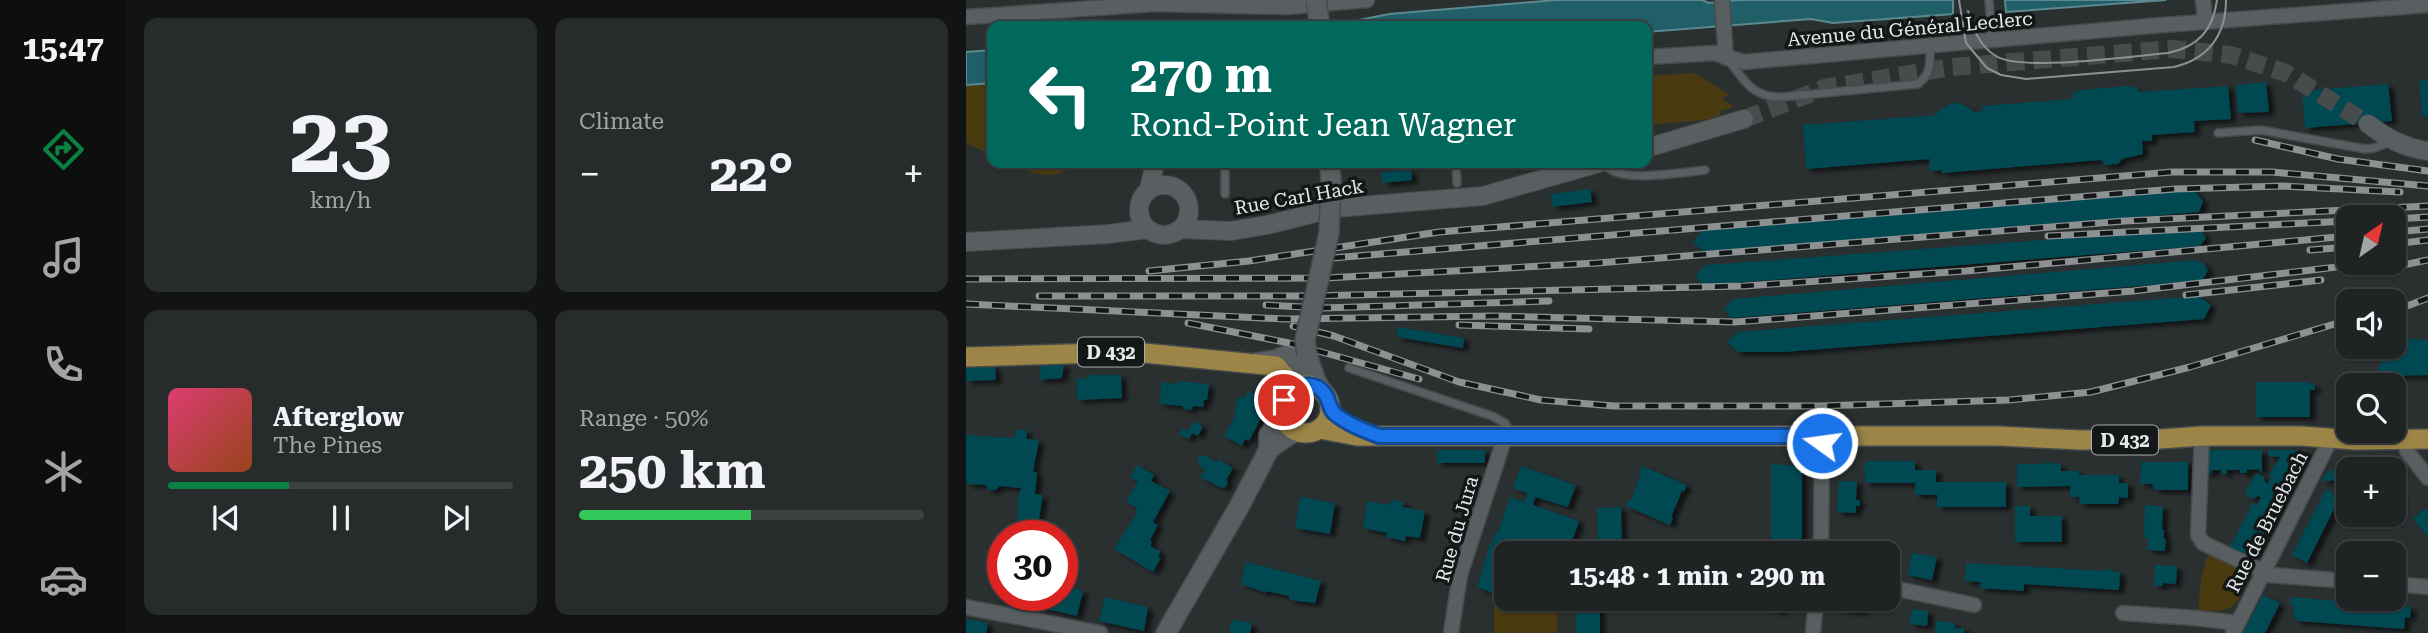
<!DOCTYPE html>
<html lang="en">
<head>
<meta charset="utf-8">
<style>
	:root { --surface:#202324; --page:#282b2c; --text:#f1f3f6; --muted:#a2a4a6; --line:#3d4041; --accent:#0b8043 }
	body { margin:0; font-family:"Roboto Serif",serif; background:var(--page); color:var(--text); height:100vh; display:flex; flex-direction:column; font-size:26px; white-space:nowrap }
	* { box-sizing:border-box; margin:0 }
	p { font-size:23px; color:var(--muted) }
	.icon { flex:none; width:38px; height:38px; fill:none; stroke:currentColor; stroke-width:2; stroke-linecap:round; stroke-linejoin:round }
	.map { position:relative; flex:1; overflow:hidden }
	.drawer { display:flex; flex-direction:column; gap:18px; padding:18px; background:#121314; width:840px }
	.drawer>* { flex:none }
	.top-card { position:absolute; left:21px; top:21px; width:665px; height:147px; border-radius:14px; box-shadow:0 2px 5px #0004,0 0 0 2px var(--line); background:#00695c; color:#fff; overflow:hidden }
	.needle { width:46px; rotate:34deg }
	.fabs { position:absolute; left:1370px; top:205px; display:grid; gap:14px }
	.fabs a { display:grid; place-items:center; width:70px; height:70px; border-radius:14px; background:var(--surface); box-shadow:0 2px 5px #0004,0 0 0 2px var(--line); font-size:35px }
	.speed { position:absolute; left:21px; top:520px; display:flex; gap:14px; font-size:35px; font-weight:700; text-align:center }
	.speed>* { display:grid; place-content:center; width:91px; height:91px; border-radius:50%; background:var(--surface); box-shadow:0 2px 5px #0004,0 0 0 2px var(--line); line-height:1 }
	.speed .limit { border:10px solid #d22; background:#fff; color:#111 }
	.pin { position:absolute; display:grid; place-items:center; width:60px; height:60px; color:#fff; margin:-30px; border:4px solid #fff; border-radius:50%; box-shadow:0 2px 7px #0007 }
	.me { position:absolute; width:77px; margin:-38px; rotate:284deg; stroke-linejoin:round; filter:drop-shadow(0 0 5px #0008) }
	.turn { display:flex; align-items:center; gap:24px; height:147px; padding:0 28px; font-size:32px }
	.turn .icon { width:91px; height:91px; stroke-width:2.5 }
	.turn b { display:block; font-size:49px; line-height:60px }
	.big { font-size:52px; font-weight:700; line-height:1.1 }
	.drawer .widget { flex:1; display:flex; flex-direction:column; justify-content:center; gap:10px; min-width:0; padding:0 24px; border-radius:14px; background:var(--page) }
	.drawer .dial { align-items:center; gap:0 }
	.dial b { font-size:91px; line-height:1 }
	.song { display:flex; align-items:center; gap:21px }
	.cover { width:84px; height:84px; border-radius:10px; background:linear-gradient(135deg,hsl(340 70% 55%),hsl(20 70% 35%)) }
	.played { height:7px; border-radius:4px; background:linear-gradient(90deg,var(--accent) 35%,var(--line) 35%) }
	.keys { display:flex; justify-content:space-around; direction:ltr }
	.heat { display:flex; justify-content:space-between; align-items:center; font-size:38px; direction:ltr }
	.charge { height:10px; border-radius:5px; background:linear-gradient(90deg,#34c759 50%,var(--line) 0) }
	.drawer .tiles { flex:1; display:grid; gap:18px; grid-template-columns:repeat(2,1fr) }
	.trip { position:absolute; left:528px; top:541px; width:406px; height:70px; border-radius:14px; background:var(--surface); box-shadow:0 2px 5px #0004,0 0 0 2px var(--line); font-weight:700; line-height:70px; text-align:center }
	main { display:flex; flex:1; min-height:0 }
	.menu { display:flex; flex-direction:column; width:126px; justify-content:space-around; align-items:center; background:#0d0e0e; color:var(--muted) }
	.menu .icon { width:49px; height:49px }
	.menu .on { color:var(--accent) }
	.menu b { font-size:32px; color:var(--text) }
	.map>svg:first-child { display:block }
</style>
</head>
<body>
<main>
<nav class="menu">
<b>15:47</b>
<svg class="icon on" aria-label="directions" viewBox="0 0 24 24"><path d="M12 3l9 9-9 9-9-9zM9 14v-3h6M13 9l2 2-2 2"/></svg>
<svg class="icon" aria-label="music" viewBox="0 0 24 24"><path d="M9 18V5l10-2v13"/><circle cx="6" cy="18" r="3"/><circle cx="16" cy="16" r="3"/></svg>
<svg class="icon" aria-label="phone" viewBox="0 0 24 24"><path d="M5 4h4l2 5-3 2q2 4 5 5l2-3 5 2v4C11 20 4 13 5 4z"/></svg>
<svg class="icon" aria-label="climate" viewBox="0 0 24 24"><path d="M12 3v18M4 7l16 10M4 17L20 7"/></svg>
<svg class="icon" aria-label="car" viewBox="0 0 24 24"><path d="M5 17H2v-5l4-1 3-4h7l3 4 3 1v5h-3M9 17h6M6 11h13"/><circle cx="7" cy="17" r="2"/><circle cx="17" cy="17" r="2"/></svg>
</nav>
<section class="drawer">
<div class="tiles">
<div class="widget dial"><b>23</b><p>km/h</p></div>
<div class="widget"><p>Climate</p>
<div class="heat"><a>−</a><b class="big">22°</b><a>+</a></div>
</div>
<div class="widget">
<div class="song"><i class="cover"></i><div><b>Afterglow</b><p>The Pines</p></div></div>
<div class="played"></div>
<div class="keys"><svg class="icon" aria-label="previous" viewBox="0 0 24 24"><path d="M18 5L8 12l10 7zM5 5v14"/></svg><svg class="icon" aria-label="pause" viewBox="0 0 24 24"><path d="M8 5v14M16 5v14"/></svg><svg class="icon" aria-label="next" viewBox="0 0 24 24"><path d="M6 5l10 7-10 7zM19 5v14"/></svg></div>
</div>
<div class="widget"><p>Range · 50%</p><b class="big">250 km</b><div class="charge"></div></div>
</div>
</section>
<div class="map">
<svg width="1462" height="633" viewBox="0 0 1462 633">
	<defs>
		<filter id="shadow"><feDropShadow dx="5.5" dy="3.5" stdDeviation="2" flood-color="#0009"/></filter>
	</defs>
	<rect width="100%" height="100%" fill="#2a2f30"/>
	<path fill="#4a3a10" d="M729,73L764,95L755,98L768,107L754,111L755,115L739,120L681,125V76Z
		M26,83V155L0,143V85Z
		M43,163H109C90,184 64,173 43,163Z
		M1243,550L1287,572C1269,605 1272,614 1232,610L1235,580Z
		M528,601H591V633H528Z"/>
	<path fill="#205f68" stroke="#5b898f" stroke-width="2" d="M590,0H736L743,3L773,0H987V14L867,23L845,19L681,32V26H339L373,24L423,14Z
		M1039,0H1200L1040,12Z
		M26,50V83L0,85V52Z"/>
	<path fill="#004852" filter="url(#shadow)" d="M1462,80V117H1457L1453,81Z
		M1300,82L1303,112L1272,113L1270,85Z
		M1422,84L1426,121L1339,128L1336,91Z
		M1159,86L1170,87L1173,92L1262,86L1265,119L1228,121L1229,132L1186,135V141H1176L1177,154L1156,159L1152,164L1139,165L1135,160L976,173L975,170L964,171L963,159L840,169L837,125L971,115V112L985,103H993L1007,110V112L1017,111L1016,106L1106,99L1107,92L1117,90Z
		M445,170L446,180L417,183L415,172Z
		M624,189L626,202L586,207L585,194Z
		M1227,189L1237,201L1233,212L739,252L727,243L737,229Z
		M1227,229L1235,231L1240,238L1234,246L754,284L735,285L730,275L740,265Z
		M1230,260L1237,263L1242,270L1236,281L765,318L758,309L767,299Z
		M1233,296L1245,305L1238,319L818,352H772L761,342L771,332Z
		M432,327L498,338L497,348L431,337Z
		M1428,338L1462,340V375L1426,376L1421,385H1404L1424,346H1428Z
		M98,364L96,378L73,380L75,365Z
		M29,366L30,380L0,381V368Z
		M121,375H155L156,398L113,400L111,397V378L121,379Z
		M212,381L243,384L241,400H238L237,407L227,406L226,410L217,409V406L194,404L195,382L211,384Z
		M1290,382H1344V384H1349V390H1344V417H1290Z
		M282,391L293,397L299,396L300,401L296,409L299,411L283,441L279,439L276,446L258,436L270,414L268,413L271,406L269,404L273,396L278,399Z
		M228,421L237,426L232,436L226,433L223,439L213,434L217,428L222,431Z
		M50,430H60L61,439L73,440L67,472H71L69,494L77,495L70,536H51L52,498L55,488L33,486L30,490H22L20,485L0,484V435L48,438Z
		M471,450H519V463H471Z
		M1239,450H1296V472L1291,469L1281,470V473H1274V470H1261V474H1255V470H1246V473L1239,474Z
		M1302,450H1334L1337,455L1294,543L1285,558L1264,547L1287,503L1291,505L1295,497L1292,496L1287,499L1279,494L1290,473L1298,477L1299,482L1302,484L1305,476L1303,475L1314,457L1302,456Z
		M233,456H240L251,462L252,459L267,468L260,480L262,482L260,487L256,488L234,477L239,469L232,464Z
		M1411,457L1431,461V468H1434V479H1428V469H1403L1404,464L1410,463Z
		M900,461H949V470H970V482H1040V507H971V495H949V483H900L897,466H900Z
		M1079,462L1095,464V471H1113V475H1153V483H1162V498L1153,497L1152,504H1114L1113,497H1104V486L1051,487V464H1079Z
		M1175,462H1222V490H1189L1186,484H1174Z
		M805,464L836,466V553H805Z
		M171,465L188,475L185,481L204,491L187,522L192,525L184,540L186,542L184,546L194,551L192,557L195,558L187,572L148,549L171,513L169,511L171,508L160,502L172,481L164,477Z
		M555,466L610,485L602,507L569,497L567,505L613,521L602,553H590L552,540L547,553H541V571L533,595L511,587L523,548L530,532H532L544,497L558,502L561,494H563L547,488Z
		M676,466L721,485L718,492L716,491L705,517L707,518L704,525L660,506L662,499L665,500L675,474L673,473Z
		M1382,467V480L1355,481L1359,474H1362V471Z
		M873,481H891L890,500H894V506H890V513L871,512Z
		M1360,489L1374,497L1341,563L1326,555Z
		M1428,491H1434V513H1428Z
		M334,497L369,503L364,534L329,528Z
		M425,500L438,502L437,507L459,511L454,538L440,536L439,541L420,537L421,533L397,528L401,501L424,505Z
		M1179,505L1197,506L1196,529L1198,530V539H1200L1199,551L1181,550L1182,538H1178Z
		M1049,506H1064V516H1096V542H1049Z
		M655,507L656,550H632L631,508Z
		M1459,508L1462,511V537L1447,519Z
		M877,541L897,544L895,553H875Z
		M946,553L971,557L966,580L942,575Z
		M280,562L355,581L349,603L330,601L323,599V596L300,591V593L275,584Z
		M1000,563L1138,571V569H1145L1144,571L1154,572L1153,590L1058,584V591L1014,588L1015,582L999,581Z
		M1189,565L1211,566L1210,584L1197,583V586H1188Z
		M104,588L117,591L111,616L68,606L71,595H96V589L103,591Z
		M1297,595L1314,603L1299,633H1277Z
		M139,597L182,607L178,631L133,621Z
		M1325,597L1445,607L1444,618L1439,617L1438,629L1332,621L1327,616L1328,606H1324Z
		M610,598H638V602H634V633H610Z
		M778,598H818L814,613Z
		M871,598H897V612L869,609Z
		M946,609L962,611L961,626L944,624Z
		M0,619L22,623L20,633H0Z
		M266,620L286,623L284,633H263Z
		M970,621L989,623V628H998V633H969Z"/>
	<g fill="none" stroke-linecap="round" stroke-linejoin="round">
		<path stroke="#464b4c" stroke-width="18" stroke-dasharray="18 9" stroke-linecap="butt" d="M778,119L859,88L986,67L1206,49L1265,55L1320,73L1402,124"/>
		<defs>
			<path id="service" d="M1023,0L1026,40
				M761,58C778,80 786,98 816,97L952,84C966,73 964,62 964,46
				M1252,133L1295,130L1399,149L1408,148L1424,142
				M259,163V194
				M490,163L491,183
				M638,163C648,185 718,172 739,170
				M383,368L526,416L539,423L545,434"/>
			<path id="minor" d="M756,0L760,58
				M1237,0L1239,22
				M0,17L189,4L321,7L401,0
				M681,57L748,53L778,62L1184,26L1462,5
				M1236,436L1232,535L1237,543L1304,575L1382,581
				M1439,439L1441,451L1462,478
				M855,553L856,436
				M1428,584L1462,587
				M922,587L1008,605
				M0,607L134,633
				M1157,613L1229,618L1272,623
				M485,633L494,575L537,443V436
				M847,633L850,598
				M1267,633L1361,446L1363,438"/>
			<path id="tertiary" d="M1402,124C1421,138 1438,148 1462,151
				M681,148L778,119
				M173 210a25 25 0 1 1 50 0a25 25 0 1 1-50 0Z
				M183,189L189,163
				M214,229L265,231L301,225L369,208L517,196L633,163
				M0,242L142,234L182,229"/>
			<path id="secondary" d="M364,163L365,182
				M341,355L349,379L355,390
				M290,363L309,360L329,352L334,367L336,386
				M303,449L323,435L332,431
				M200,633L273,507L303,449V435L313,421L316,408"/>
			<path id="primary" d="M0,357L168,352L310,366L329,388
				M316 409a24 24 0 1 1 48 0a24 24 0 1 1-48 0Z
				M354,429L391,436H1032L1115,440H1180L1236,436H1335L1390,440L1462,439"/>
		</defs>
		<use href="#service" stroke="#454a4a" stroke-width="10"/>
		<use href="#minor" stroke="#454a4a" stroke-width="17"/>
		<use href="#tertiary" stroke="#454a4a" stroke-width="20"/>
		<use href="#secondary" stroke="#454a4a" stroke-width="22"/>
		<use href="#primary" stroke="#454a4a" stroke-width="22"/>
		<use href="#service" stroke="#595f60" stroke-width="7"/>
		<use href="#minor" stroke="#595f60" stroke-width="14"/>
		<use href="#tertiary" stroke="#595f60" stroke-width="18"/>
		<use href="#secondary" stroke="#595f60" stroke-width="19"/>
		<use href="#primary" stroke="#9c8547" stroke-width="19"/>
		<path stroke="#8d9192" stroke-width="2" d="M993,0L1000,43L1021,68L1035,75L1060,79L1208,67C1242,59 1260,35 1260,0
			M1002,11C1007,28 1013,46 1030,56C1055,72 1168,56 1202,53C1232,47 1247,30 1251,0"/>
		<defs>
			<path id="rail" d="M1289,140L1372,159L1462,171
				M1428,219L1462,217
				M1428,232L1462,229
				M1082,236L1382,221
				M1428,244L1462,240
				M1344,250L1382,247
				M366,258L1209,189L1317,186L1434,192
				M183,271L283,261L473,232L1206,172H1306L1462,186
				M1403,272L1462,260
				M0,279L360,278L631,263L1159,221L1462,206
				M1220,295L1355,280
				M73,296H343L778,286L1000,271L1382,236
				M0,304L319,319L529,316L769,322L1167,291L1413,262
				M300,305L356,308L583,301
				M1428,311L1462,298
				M222,323L323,343L453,379
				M493,325L623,329
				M327,326L368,336L493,382L575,400L648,406H853L1043,400L1125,392L1224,367L1382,320"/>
		</defs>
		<use href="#rail" stroke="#8d9192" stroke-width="7"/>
		<use href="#rail" stroke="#141717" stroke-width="4.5" stroke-dasharray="13" stroke-linecap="butt"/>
		<defs>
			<path id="secondary-bridge" d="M350,0L354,26
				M341,355L339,340L363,233L365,182"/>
		</defs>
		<use href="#secondary-bridge" stroke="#454a4a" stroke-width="22" stroke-linecap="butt"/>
		<use href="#secondary-bridge" stroke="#595f60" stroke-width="19"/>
	</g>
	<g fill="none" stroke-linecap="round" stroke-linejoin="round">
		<defs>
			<path id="route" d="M318,400C327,386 347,378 359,394C364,401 363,408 368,413C381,424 397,430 413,436H856V443"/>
		</defs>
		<use href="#route" stroke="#114b97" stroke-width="18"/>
		<use href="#route" stroke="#1a73e8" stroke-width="12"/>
	</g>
	<g text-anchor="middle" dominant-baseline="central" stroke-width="7" stroke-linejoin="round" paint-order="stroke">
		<g fill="#141717" stroke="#a7abab" stroke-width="2">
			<rect x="112" y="337.5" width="66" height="29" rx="5"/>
			<rect x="1126" y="425.5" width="66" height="29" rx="5"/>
		</g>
		<g font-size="18" font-weight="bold" fill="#e6eaea">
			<text x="145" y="352">D 432</text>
			<text x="1159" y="440">D 432</text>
		</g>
		<g font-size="19" fill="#e6eaea" stroke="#141717">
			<text transform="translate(944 29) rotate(-5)">Avenue du Général Leclerc</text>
			<text transform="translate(333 197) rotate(-10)">Rue Carl Hack</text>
			<text transform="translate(1301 522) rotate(-63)">Rue de Bruebach</text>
			<text transform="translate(491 529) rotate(-74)">Rue du Jura</text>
		</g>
	</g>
</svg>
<div class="fabs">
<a><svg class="needle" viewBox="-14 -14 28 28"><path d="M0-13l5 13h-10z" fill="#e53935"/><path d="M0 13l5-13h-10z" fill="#a2a4a6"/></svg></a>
<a><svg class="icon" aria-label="sound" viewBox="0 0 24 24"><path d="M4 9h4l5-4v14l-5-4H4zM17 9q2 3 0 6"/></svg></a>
<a><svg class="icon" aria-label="search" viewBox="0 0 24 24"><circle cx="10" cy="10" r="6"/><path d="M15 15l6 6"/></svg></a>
<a>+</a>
<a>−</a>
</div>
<div class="speed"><div class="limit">30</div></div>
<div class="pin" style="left:318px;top:400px;background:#d93025"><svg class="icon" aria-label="arrive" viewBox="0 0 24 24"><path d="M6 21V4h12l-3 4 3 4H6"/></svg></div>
<svg class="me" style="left:856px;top:443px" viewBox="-20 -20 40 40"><circle r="17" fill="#1a73e8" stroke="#fff" stroke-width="3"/><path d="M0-11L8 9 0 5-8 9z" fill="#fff"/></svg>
<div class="trip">15:48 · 1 min · 290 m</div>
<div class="top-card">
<div class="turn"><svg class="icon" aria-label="left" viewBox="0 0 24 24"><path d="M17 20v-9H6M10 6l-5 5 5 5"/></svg><div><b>270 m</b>Rond-Point Jean Wagner</div></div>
</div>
</div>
</main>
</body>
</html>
